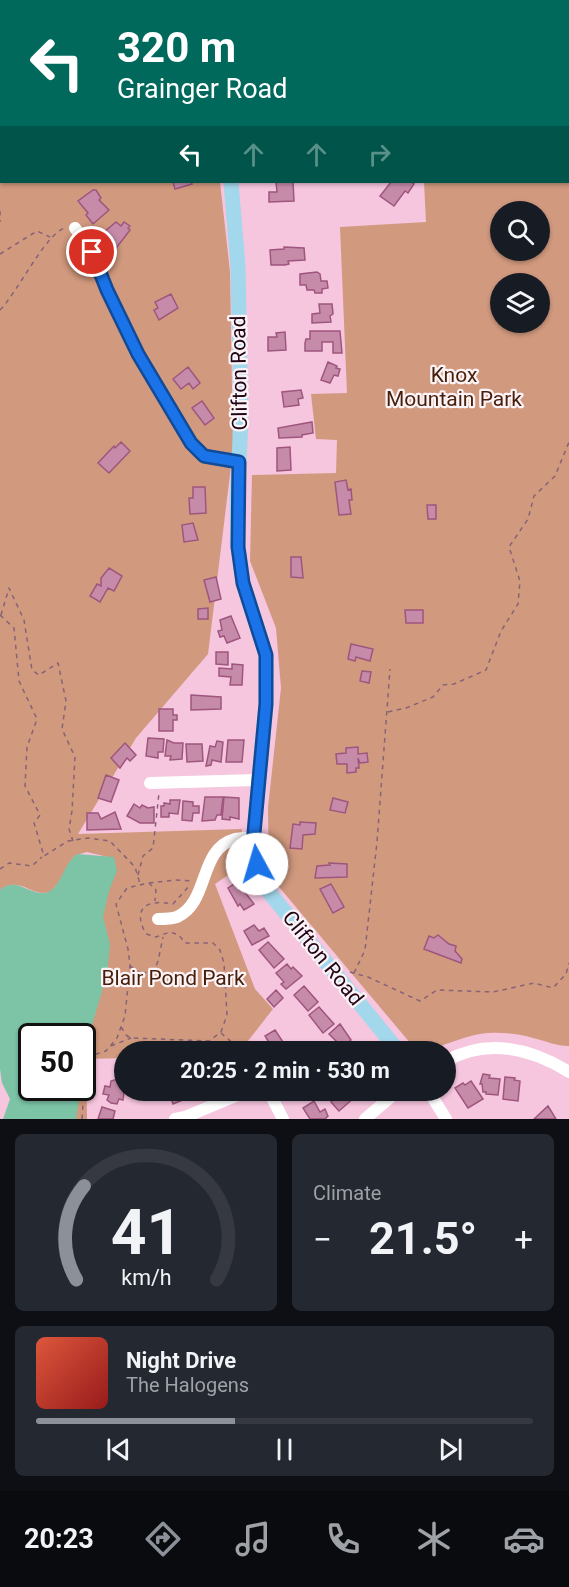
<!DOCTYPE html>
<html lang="en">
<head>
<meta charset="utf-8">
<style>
	:root { --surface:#171b24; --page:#242831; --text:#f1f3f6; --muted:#9ea1a6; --line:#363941; --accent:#8c9099 }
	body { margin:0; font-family:Roboto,sans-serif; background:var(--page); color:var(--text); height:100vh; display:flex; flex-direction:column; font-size:22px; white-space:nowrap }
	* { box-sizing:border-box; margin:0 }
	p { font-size:20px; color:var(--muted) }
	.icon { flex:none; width:33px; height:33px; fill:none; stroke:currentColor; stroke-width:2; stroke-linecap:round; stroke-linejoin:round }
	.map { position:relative; height:1119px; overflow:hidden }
	.drawer { display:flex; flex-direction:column; gap:15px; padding:15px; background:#0d0f14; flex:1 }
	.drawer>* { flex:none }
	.top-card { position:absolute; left:0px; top:0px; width:570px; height:183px; box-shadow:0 2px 4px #0004; background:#00695c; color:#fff; overflow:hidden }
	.buttons { position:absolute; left:490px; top:201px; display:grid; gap:12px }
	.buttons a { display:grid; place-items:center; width:60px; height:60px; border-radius:50%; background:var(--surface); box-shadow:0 2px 4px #0004; font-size:30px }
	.speed { position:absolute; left:18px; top:1023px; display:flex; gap:12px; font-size:30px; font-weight:700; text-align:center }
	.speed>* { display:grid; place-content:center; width:78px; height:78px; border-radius:50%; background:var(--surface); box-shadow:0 2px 4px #0004; line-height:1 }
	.speed .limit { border:3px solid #111; border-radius:9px; background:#fff; color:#111 }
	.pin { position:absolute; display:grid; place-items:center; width:51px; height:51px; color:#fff; margin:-26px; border:3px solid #fff; border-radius:50%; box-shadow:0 2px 6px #0007 }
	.me { position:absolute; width:66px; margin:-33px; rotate:354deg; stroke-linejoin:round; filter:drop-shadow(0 0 4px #0008) }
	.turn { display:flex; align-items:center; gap:21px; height:126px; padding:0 18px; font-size:27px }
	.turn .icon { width:78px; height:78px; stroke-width:2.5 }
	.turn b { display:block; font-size:42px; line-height:51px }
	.lanes { display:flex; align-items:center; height:57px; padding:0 18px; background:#0003; justify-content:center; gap:30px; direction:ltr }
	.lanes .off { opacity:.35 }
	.big { font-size:45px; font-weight:700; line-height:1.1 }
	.drawer .widget { flex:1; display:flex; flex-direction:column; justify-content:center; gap:9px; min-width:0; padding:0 21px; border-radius:9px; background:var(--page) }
	.drawer .dial { align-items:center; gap:0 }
	.dial svg { height:156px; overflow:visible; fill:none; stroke:var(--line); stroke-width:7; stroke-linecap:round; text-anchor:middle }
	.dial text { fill:var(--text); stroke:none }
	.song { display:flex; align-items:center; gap:18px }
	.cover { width:72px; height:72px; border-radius:9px; background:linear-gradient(135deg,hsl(10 70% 55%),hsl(0 70% 35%)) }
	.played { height:6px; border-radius:3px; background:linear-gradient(90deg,var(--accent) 40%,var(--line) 40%) }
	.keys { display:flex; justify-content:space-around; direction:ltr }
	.heat { display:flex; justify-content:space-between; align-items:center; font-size:33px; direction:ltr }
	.drawer .tiles { flex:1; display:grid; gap:15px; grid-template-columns:1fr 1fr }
	.widget:last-child { grid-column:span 2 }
	.trip { position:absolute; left:114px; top:1041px; width:342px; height:60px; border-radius:30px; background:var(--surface); box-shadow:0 2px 4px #0004; font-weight:700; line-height:60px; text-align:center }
	.tabs { display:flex; height:96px; justify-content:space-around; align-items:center; background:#090b0e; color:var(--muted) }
	.tabs .icon { width:42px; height:42px }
	.tabs .current { color:var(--accent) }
	.tabs b { font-size:27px; color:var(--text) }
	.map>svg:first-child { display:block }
</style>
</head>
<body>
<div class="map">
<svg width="569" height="1119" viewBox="0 0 569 1119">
	<rect width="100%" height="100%" fill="#f6c5de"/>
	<path fill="#d1997e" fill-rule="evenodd" d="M0,0H164L165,1L2,2V182H220L230,272L233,450L208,654L136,738L78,834L242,829L240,867L215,884L255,989L273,1009L240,1051L124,1052V1058L86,1059L87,1119H60L72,1088H82V1036L100,945L108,857L87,852L76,855C65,864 62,883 51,891C35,900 19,874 0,890Z
		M338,0H569V1046C556,1046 546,1041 533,1038C519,1034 503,1032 488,1033C462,1035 440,1050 416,1050L269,875L268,808L281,688L276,628L250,561L252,475L336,473L337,440L316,439L311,394L347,393L340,227L426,222L424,182H568V2L337,1ZM501,212H540V250H501ZM501,284H540V322H501Z"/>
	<path fill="#7dc4a7" d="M78,854L114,857L117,871L109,891L103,917L110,944L107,974L90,1032L83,1077L82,1036H32V1088H81L76,1119H3L10,1099L2,1083L0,1069V890C16,876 29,895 45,893C62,890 63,861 78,854Z"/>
	<path fill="#c78baa" stroke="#9e567e" stroke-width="1.5" d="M173,182H191L192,184L175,189Z
		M276,182H293L294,201L269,202V192H277Z
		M391,182H411L414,184L408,193L405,191L394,206L380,196Z
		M93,190H96L101,198L99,200L109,210L93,224L86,215L88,213L78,201Z
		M116,222L121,226L124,222L130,226L128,228L130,230L114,251L107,245L112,239L103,233Z
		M284,247L304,248L305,260L288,261L289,264L285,265H271L270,250L284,249Z
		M317,272L320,274L321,281H327L328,288L322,289V293H315L314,290H307L306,285H300V274Z
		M171,294L178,308L159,320L154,310L158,308L155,302Z
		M319,304H332L333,314L330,316L331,322L312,323V314L320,313Z
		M310,331H340L342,353H333V342H322V351H305V343L306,339H310Z
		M285,332L286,350L268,351V337H277L276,333Z
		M328,362L337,366L336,368L340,369L338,376L334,375L330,383L321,380Z
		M188,367L200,383L193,389L189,383L181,389L173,379Z
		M301,390L303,398L298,399L299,405L284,407L282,392Z
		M202,401L214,418L205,425L192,408Z
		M312,422L313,433L302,435V437L279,438L278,428Z
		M121,442L130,451L109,473L98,463L114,446L115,448Z
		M290,447L291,470L277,471V448Z
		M346,480L348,490L351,489L352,500H349L351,514L339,515L335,482Z
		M193,487H205L206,513L190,514L189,498H193Z
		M427,505H436V519H428Z
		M193,523L198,540L184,542L182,525Z
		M291,557H301L303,578L291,577Z
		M109,568L122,576L114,591L108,588L100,602L90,596L97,584L101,586V578Z
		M216,577L221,599L210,602L204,580Z
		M208,608V619H198V609Z
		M405,610H423V623H406Z
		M231,616L240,638L227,643L224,636L220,637L218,631L222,630L220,620Z
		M351,644L373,649L370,661L356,657L355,661L348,659Z
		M216,652H228V665L216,664Z
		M232,664L243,665L242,685H230L231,677L219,676V668L232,669Z
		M362,671L371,672L369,683L360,681Z
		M191,695L221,697V709L191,710Z
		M159,709H173V715H177V720H173V731H159Z
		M148,738L164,739L163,752H158V758L146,756Z
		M167,740L174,743H183L182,759L170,760L171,756H165Z
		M228,740H244L242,762H226Z
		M217,741L223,742L221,762L212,760L211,765L206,766L210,746L215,747Z
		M125,743L136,755L130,761L127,758L120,768L111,758Z
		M186,744H202L203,761L187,762Z
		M358,747V754L367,753L368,762L360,763L358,758L359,768H356V772L347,773V764H337L336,754L346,753V748Z
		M106,775L119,780L111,802L98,798Z
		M205,797H223L221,815H217L215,820L202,821Z
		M224,797L239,798V819L230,817V820L222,819Z
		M333,798L348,802L345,813L330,810Z
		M170,800H180L178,814L169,813V817H161V806H164V803L170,804Z
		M183,801L193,802V806H199V813H193L192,821L182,820Z
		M134,804L140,808L142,805L148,808L154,807V823H140L127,816Z
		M115,812L121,829L87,830V813H98L101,819Z
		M300,822L316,823L315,834L303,835L302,849L290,848L293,824L300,825Z
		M329,863L347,864V877L315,878L317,866L330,865Z
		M237,882L254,904L244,910L240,904L238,906L228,888Z
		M331,884L344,907L333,913L320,889Z
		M254,925L259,931L264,928L269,936L252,945L244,931Z
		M438,935L449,944L456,946L455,951L462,959L461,963L424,949L429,936L434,938Z
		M268,942L284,959L274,968L259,950Z
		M287,964L291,969L293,967L302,976L286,989L281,984L284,982L276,973Z
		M304,986L318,1002L308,1011L294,995Z
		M276,990L283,998L274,1007L267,999Z
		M319,1007L334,1024L323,1033L309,1015Z
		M340,1024L351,1040L339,1051L333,1045L337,1042L329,1034Z
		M275,1030L285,1045L275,1052L265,1036Z
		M483,1074L490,1075L489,1078L500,1079L498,1095L486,1094V1092H483L482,1084H480Z
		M124,1077V1090L126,1092L124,1093L123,1100L119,1099L117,1104L111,1103L107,1100L109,1095L103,1094L105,1086L110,1087L111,1081Z
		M505,1077L515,1078L514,1080L520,1081L518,1101L503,1099Z
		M471,1081L483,1099L468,1108L455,1088L463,1083L465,1085Z
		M168,1090H181L185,1099L173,1104Z
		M339,1090H350L355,1097L339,1111L331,1102L339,1095L337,1092Z
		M314,1101L320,1112L325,1109L328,1116L325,1119H310L303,1108Z
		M548,1106L556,1119H534Z
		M102,1107L115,1111L113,1119H98Z"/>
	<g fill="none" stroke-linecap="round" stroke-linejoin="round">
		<path stroke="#886377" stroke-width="1.5" stroke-dasharray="4.5 4.5" stroke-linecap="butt" d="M382,0L383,2
			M558,0L559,2
			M334,2V0
			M411,2L412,0
			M568,25H569
			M568,116H569
			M0,211V222
			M0,254L37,231L50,237
			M0,310C17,293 46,233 65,228
			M0,615L14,628L19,681L37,719L27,747L25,786L40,815L34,823L44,856L68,841L88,838L110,841L135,867L140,884
			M1,615L9,588L24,620L32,670L39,675L58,663L66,701L62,729L75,757L72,811L69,829L73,841
			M388,712L406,708L433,697L443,685L454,684L486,670L501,631L518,604L520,581L509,547L528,519L534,496L555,476L569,442
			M0,869L9,863L32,866L42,857
			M138,875L143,856L153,848L159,793
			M149,883L175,880L192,881
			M130,966L141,973
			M350,972L368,977L420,1001L437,990L493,992L534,983L553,988L566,974L569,963
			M354,973L365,950L377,842L390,669
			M127,983L133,977L155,969L158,961L163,937
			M121,1027L127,1036L132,1038L209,1041L221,1032L227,1015L224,963L220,950L213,943H185L179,935L170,932L156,937L146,934C131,907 148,899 173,904L190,885
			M221,1033L243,1052
			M111,1046L131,1038
			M82,1119L86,1057L106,1051L117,1038L125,1016L130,965L128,949L116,904L127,888L149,883L156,890L155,901"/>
		<path stroke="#fff" stroke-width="12" d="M75,228L92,252L107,290L138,354L191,443L204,456L239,462
			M150,783L259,780
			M158,919C164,919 171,919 177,917C210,902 198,849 235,839C241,838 248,838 254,837
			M446,1061C487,1038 531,1048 569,1072
			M268,1090L283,1119
			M428,1090L446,1119
			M175,1119L185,1117L250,1090
			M365,1119L399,1090"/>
		<path stroke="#a3d7ec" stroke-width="15" d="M180,0L181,2
			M231,182L238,266L241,420L237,500L238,547L243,583L266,655V704L254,833L257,864L268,891L399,1052"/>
	</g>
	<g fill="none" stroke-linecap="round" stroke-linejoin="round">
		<defs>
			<path id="route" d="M92,252L107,290L138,354L191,443L204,456L239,462L238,547L243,583L266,655V704L254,833L257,864"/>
		</defs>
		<use href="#route" stroke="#114b97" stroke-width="15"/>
		<use href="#route" stroke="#1a73e8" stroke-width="10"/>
	</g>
	<g text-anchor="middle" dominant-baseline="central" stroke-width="4.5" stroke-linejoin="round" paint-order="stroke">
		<g font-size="21" fill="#200515" stroke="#fcf3f7">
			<text transform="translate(239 373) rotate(-91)">Clifton Road</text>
			<text transform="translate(323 958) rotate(51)">Clifton Road</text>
		</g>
		<g font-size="21" fill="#461f0a" stroke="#fcf3f7">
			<text x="454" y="375">Knox<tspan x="454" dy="24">Mountain Park</tspan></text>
			<text x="173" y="978">Blair Pond Park</text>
		</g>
	</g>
</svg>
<div class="buttons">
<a><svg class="icon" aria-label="search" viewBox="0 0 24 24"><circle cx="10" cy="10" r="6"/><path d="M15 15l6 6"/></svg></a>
<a><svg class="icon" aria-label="layers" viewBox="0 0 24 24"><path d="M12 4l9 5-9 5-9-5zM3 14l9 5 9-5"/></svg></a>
</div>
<div class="speed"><div class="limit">50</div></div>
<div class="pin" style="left:92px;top:252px;background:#d93025"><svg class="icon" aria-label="arrive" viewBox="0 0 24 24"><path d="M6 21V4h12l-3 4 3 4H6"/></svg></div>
<svg class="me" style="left:257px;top:864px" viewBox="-20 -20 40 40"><circle r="19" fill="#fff"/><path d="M0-13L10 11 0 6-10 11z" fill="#1a73e8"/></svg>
<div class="trip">20:25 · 2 min · 530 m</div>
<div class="top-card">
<div class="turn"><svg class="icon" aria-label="left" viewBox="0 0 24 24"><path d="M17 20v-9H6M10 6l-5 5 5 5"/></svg><div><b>320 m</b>Grainger Road</div></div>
<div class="lanes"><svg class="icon" aria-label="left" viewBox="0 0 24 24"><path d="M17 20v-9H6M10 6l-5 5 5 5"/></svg><svg class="icon off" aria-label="ahead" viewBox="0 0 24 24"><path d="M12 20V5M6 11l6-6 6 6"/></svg><svg class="icon off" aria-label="ahead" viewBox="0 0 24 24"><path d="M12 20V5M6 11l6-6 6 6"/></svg><svg class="icon off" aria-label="right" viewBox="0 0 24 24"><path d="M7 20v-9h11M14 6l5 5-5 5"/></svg></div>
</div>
</div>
<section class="drawer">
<div class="tiles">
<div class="widget dial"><svg viewBox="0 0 100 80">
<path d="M14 69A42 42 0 1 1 86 69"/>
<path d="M14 69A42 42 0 0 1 18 21" stroke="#8c9099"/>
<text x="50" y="56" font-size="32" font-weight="700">41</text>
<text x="50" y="72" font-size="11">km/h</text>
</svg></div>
<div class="widget"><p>Climate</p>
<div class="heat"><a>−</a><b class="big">21.5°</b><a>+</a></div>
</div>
<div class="widget">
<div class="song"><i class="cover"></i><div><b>Night Drive</b><p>The Halogens</p></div></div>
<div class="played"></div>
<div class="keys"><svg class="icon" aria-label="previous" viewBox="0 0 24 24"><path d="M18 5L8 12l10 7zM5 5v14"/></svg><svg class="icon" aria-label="pause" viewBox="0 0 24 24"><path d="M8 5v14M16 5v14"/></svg><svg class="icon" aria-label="next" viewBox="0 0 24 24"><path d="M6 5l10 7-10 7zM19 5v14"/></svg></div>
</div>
</div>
</section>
<nav class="tabs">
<b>20:23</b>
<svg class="icon current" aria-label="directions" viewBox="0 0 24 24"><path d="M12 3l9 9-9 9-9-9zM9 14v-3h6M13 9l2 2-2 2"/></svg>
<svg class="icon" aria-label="music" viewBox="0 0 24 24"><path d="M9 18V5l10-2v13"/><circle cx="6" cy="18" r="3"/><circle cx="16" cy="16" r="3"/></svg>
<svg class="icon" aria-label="phone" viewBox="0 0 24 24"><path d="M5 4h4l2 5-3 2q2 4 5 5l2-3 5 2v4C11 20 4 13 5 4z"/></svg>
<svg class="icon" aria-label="climate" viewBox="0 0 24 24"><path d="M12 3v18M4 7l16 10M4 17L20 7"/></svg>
<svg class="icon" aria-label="car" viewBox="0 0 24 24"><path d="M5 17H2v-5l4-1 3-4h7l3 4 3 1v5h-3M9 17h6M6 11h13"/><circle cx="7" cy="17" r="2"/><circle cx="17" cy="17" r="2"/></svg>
</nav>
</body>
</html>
